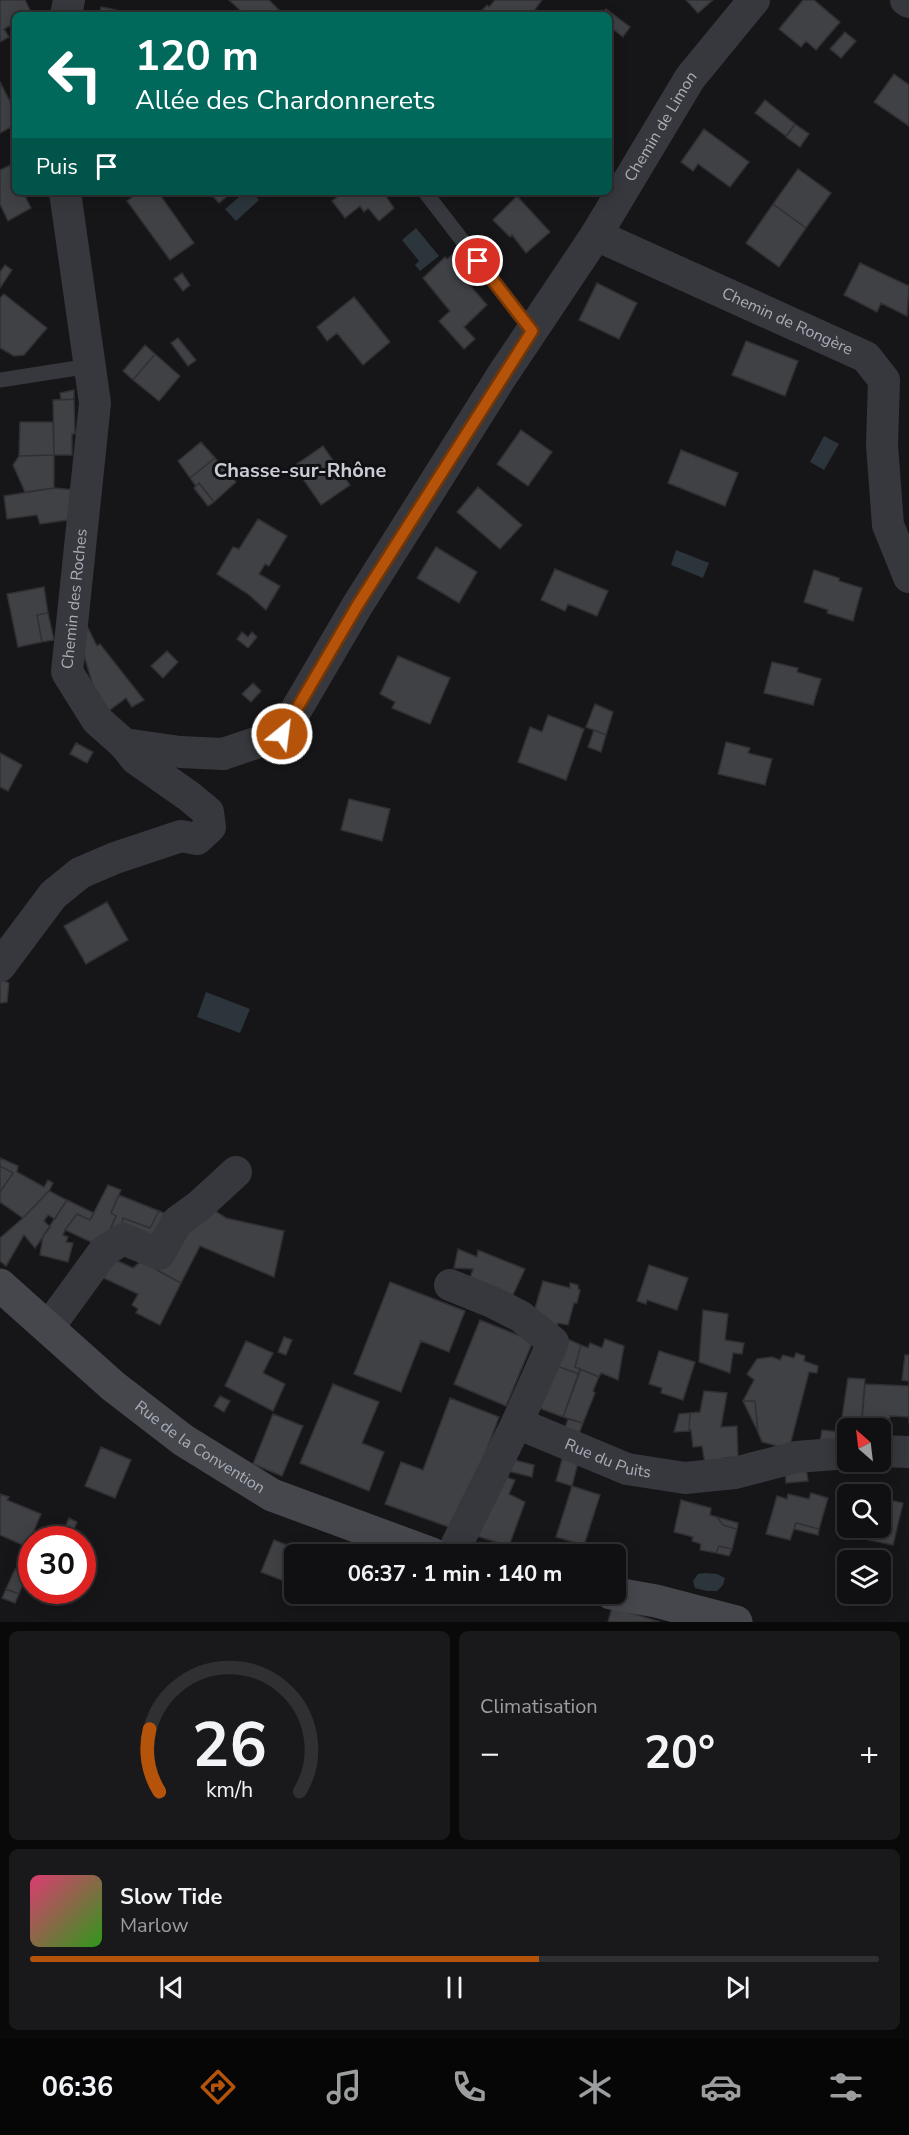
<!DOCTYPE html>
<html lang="fr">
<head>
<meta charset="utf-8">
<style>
	:root { --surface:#101012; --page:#19191b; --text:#f1f3f6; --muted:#9c9d9f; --line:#303032; --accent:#b45309 }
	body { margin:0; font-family:"Nunito Sans",sans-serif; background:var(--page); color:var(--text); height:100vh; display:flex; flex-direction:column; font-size:22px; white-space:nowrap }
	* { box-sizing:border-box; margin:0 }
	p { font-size:20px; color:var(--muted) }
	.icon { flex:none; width:33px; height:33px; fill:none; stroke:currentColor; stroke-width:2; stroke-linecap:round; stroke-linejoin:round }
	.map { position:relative; height:1622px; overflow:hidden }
	.drawer { display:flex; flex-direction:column; gap:9px; padding:9px; background:#09090a; flex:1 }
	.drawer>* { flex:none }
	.top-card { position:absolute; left:12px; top:12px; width:600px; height:183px; border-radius:9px; box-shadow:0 3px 15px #0003,0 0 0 2px var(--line); background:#00695c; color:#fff; overflow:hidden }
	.needle { width:39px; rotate:332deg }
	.buttons { position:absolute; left:837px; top:1418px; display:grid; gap:12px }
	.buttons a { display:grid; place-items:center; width:54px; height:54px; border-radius:9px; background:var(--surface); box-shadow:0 3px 15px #0003,0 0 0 2px var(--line); font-size:30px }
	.speed { position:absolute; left:18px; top:1526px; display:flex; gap:12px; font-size:30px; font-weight:700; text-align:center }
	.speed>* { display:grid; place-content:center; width:78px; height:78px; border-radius:50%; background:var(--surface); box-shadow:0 3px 15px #0003,0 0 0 2px var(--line); line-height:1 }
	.speed .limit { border:9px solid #d22; background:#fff; color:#111 }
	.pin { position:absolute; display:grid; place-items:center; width:51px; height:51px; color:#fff; margin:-26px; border:3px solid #fff; border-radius:50%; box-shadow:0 2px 6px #0007 }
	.me { position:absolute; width:66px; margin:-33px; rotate:29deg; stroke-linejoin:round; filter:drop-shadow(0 0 4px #0008) }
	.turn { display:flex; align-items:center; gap:21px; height:126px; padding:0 24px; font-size:27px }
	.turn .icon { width:78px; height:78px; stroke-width:2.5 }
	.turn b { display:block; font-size:42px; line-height:51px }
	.then { display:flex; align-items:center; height:57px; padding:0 24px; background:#0003; gap:12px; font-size:22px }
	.big { font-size:45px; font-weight:700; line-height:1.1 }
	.drawer .tile { flex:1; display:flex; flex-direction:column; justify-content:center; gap:9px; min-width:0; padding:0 21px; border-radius:9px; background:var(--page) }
	.drawer .dial { align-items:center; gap:0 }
	.dial svg { height:156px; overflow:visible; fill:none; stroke:var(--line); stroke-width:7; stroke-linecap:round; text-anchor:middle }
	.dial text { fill:var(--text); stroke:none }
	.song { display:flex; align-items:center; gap:18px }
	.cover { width:72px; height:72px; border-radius:9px; background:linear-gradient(135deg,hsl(340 70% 55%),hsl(110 70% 35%)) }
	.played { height:6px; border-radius:3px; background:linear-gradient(90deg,var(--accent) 60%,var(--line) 60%) }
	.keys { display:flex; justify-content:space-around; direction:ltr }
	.heat { display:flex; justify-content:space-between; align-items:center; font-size:33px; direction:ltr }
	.drawer .tiles { flex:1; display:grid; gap:9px; grid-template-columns:1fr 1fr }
	.tile:last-child { grid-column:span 2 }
	.trip { position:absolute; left:284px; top:1544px; width:342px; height:60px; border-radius:9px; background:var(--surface); box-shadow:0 3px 15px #0003,0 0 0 2px var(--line); font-weight:700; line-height:60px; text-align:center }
	.tabs { display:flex; height:96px; justify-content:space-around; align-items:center; background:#060607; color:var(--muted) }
	.tabs .icon { width:42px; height:42px }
	.tabs .selected { color:var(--accent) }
	.tabs b { font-size:27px; color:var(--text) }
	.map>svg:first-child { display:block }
</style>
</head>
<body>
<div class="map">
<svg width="909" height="1622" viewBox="0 0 909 1622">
	<rect width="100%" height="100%" fill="#161618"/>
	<path fill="#2c353c" d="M245,192H252L259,200L236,221L225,209Z
		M416,228L439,256L420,271L415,265L419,261L402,240Z
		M824,436L839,444L824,470L810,462Z
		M676,550L709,563L703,578L671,565Z
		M206,992L250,1009L240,1033L197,1017Z
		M705,1573L717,1574L725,1578L723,1585L717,1591H707L695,1588L693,1581L698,1574Z"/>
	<path fill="#404145" stroke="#303034" stroke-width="1.5" d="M0,0H25L32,14L15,15V23L4,29L9,37L0,42Z
		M229,0H269L280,11L276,15H237L241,11Z
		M495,0H542L531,15H478L487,5L489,7Z
		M686,0H713L698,13Z
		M803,0H814L840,22L816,50L806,41L801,47L779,29Z
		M101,7L117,10L116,15H100Z
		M606,9L630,27L623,37L609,26V15H601Z
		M845,32L856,41L841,58L830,49Z
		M894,74L909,85V126L874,102Z
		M0,82L15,111V125L0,133Z
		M765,100L795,124L786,136L755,113Z
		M795,124L809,134L800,147L786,137Z
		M704,129L749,162L730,187L698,164L693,171L681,162Z
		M10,165L15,175V192H23L31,208L8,221L0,204V170Z
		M798,169L831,193L806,228L773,204Z
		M140,192H158L194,243L170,260L127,201Z
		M209,192H232L219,203Z
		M337,192H383L394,208L379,221L368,208L364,212L360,206L345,218L332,201L340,195Z
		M517,196L550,232L526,253L512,235L510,237L493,220Z
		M773,204L806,228L779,267L746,243Z
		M455,253L463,261L455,268L487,305L464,327L475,339L464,349L439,321L450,311L423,278L445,257L447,259Z
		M860,263L909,286L907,316L881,303L877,312L844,295Z
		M5,265L12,270L0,288V272Z
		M182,273L190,285L183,291L174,279Z
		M597,283L637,303L619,339L579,320Z
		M4,294L47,328L24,355L14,356L0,348V298Z
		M354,297L390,342L363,365L337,333L327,341L317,327Z
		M178,338L196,360L188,366L171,343Z
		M746,341L798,361L785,396L732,375Z
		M145,345L155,354L133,380L123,371Z
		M155,354L180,376L159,401L133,380Z
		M74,390V399L61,400L60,393Z
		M74,399L75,434H72V455H54L53,400Z
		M20,422H53L54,455L19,456Z
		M521,430L552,452L528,486L497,464Z
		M201,442L215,458L190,478L178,461Z
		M323,446L350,485L321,505L294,466Z
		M681,450L738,473L725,506L668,483Z
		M54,455V488L25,492L13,465L19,456Z
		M215,458L236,482L214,502L199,483L196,486L190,478Z
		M199,483L214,502L208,506L194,488Z
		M478,487L522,525L500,549L457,512Z
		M54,488L76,490L75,519L40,524L37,515L7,519L4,496Z
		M258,519L287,536L269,566L265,564L259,574L280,586L266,610L248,594L217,574L233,547L239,549Z
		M436,547L477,572L459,603L417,578Z
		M555,569L608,591L597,616L568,604L565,611L541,600Z
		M814,570L839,578V581L862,588L853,621L827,613L828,610L804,602Z
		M44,587L48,613L37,615L42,642L18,647L7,594Z
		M48,613L54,640L42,642L37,615Z
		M86,624L97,646L100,644L144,700L132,707L126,698L102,716L80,642Z
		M242,632L248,637L252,632L257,637L248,648L237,639Z
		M167,651L178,662L163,678L151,666Z
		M398,656L450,678L430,724L392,708L395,702L380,694Z
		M772,662L798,668L797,672L821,679L813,705L764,693Z
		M253,683L261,691L251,702L242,694Z
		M595,704L613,712L606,735L586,727Z
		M548,715L584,729L566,780L518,762L530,727L542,732Z
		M594,730L606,735L601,752L588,747Z
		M726,742L750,748L748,753L772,759L765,785L718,774Z
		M76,743L93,752L87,763L70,754Z
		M0,753L22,765L8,791L0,787Z
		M349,799L390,809L382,841L341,830Z
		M107,902L128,940L86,964L64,926Z
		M3,980L9,983L7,1002L0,1003V982Z
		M0,1158L18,1166L17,1172L44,1187L48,1180L53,1183L49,1191L23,1218L0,1202V1192L13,1173L0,1166Z
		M0,1166L13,1173L0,1192Z
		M108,1185L121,1190L111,1213L116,1216L102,1247L65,1230L77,1214L90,1220Z
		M49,1191L67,1200L55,1219L48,1215L44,1221L50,1227L35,1248L24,1235L6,1266L0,1261V1238L23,1218Z
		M119,1195L159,1211L150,1228L123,1218L121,1231L106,1239L116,1216L111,1213Z
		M67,1200L94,1213L90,1220L77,1214L65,1230L63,1235L68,1237L66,1242L73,1243L68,1262L40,1255L43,1236Z
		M214,1210L226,1218L284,1231L274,1277L200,1246L181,1283L158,1271L181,1225Z
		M159,1211L175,1218L151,1244L121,1231L123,1218L150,1228Z
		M458,1249L477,1257L478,1250L525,1269L511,1299L468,1284L473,1269L454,1268Z
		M107,1256L133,1268L141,1261L181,1283L160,1325L136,1313L138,1309L132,1305L138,1294L95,1274Z
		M649,1265L688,1278L677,1310L647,1300L646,1304L637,1301Z
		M543,1281L570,1288V1283L578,1285V1289L580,1290L577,1303H574L568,1325L558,1323L556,1328L533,1315Z
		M390,1282L465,1311L449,1352L421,1341L401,1392L354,1374Z
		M703,1310L728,1314L725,1340L744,1343L742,1354L733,1353L730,1373L699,1362Z
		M480,1320L533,1341L506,1406L454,1384Z
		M284,1337L292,1340L286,1355L278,1352Z
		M565,1338L581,1345L575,1367L580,1369L579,1374L554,1365Z
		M605,1339L624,1346L618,1380L601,1373L599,1377L575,1367L581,1345L588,1348L590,1343L602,1348Z
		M246,1341L273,1353L263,1373L285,1384L273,1411L225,1386Z
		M659,1351L695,1362L683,1400L661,1393L662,1388L649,1384Z
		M796,1353L805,1356L804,1361L818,1366L817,1373L809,1372L789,1449L762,1442L758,1432L755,1401H743L754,1380L747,1374L757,1359L772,1357L780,1360L783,1355L794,1358Z
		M905,1355H909V1423V1381L902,1380Z
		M554,1365L579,1374L563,1417L531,1405Z
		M580,1369L599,1377L593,1391L595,1393L583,1423L563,1417Z
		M848,1378L865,1379L861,1428H848V1444L838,1443Z
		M333,1384L379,1402L362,1443L384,1452L369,1491L300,1463Z
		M865,1384L909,1386V1417L890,1416L889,1423L862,1420Z
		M704,1391L727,1393L721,1427L737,1426L738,1457L724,1458L723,1467L706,1470L702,1446L693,1447L691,1430L689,1431L690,1413L700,1412Z
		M220,1396L230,1401L224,1412L214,1406Z
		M450,1398L499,1417L457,1530L385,1504L401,1462L423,1470Z
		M743,1401H755L758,1432Z
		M690,1413L689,1431L674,1432L679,1414Z
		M273,1414L303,1426L282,1476L253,1464Z
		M568,1419L583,1423L577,1439L563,1434Z
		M822,1430L839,1432L837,1448L819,1449Z
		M101,1447L131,1460L115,1498L85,1486Z
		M565,1449L580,1455L572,1486L556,1481Z
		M507,1458L534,1465L532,1477L500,1469Z
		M806,1468L808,1481L786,1483L785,1471Z
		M497,1474L515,1480L509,1494L525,1502L509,1546L470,1534Z
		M572,1486L600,1495L584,1545L556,1537Z
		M811,1493L828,1498L819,1529L796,1523L790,1540L766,1534L777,1496L787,1499L788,1494L809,1499Z
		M0,1494L9,1497L7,1500L41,1514L27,1547L0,1535Z
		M880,1498L903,1503L893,1545L860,1538L862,1527H880Z
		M681,1500L711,1508L710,1515L717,1517L723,1525L737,1529L732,1549L719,1546L716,1553L700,1550L701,1544L692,1541L693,1537L674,1532Z
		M717,1517L738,1523L737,1529L723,1525Z
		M69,1518L77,1522L71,1536L63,1532Z
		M796,1523L819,1529L818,1535L794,1529Z
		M274,1540L305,1552L304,1554H294V1580L292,1584L261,1572Z
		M541,1543L553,1546L551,1554H521L523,1545L540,1550Z
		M719,1546L732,1549L729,1556L716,1553Z
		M15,1569L27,1574L19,1594L6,1589Z
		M6,1589L19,1594L15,1603L2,1598Z
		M325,1593H355L351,1603Z
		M612,1607L660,1622H608Z"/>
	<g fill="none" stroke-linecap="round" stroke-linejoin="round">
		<path stroke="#37383d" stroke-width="15" d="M425,192L532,331
			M0,380L90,366"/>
		<g stroke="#37383d" stroke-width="32">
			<path d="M906,0L909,2"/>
			<path d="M66,15L69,0"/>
			<path id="s1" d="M596,235L866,357L884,380L882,445L888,525L909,577"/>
			<path id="s2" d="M124,744L180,752L223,754L282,734L357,606L503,374L596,235L690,78L754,0"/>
			<path id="s3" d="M0,966L53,895L80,873L115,858L181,836L197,839L210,827L208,812L190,797L136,759L124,744L97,720L67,672L95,403L65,192"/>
			<path d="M450,1285L492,1302L520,1316L553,1342L517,1423L452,1554"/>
			<path d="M48,1328L104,1251L123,1239L159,1254L177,1222L199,1206L236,1172"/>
			<path id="s4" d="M517,1423L627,1469L685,1478L735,1473L796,1457L848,1453"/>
			<path d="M880,1451L909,1452"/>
		</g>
		<g stroke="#45474d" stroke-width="33">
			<path id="s5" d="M0,1285L113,1386L183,1440L272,1495L432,1554"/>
			<path d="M611,1593L656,1601L736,1622"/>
		</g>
	</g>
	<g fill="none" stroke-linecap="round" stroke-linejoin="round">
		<defs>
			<path id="route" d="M282,734L357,606L532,331L478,261"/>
		</defs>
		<use href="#route" stroke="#753606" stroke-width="15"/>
		<use href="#route" stroke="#b45309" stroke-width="10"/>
	</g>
	<g text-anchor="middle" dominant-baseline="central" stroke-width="6" stroke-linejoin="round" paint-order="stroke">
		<g font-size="16" fill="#a8adb8" stroke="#111113">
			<text stroke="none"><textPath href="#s2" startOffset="878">Chemin de Limon</textPath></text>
			<text stroke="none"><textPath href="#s1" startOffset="210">Chemin de Rongère</textPath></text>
			<text stroke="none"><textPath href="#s3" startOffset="555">Chemin des Roches</textPath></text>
			<text stroke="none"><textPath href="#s5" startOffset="258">Rue de la Convention</textPath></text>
			<text stroke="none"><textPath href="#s4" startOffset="98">Rue du Puits</textPath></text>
		</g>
		<g font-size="20" font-weight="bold" fill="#c9ccd4" stroke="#111113">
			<text x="300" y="470">Chasse-sur-Rhône</text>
		</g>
	</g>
</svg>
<div class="buttons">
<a><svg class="needle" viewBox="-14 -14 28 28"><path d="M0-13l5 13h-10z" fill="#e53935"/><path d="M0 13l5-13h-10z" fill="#9c9d9f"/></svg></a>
<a><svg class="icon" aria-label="search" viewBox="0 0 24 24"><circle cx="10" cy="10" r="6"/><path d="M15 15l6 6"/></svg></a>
<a><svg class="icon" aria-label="layers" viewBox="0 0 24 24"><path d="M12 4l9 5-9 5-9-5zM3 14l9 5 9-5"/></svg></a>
</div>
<div class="speed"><div class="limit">30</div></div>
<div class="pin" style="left:478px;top:261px;background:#d93025"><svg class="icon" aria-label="arrive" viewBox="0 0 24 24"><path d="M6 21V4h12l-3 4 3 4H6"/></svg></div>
<svg class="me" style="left:282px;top:734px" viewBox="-20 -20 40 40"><circle r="17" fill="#b45309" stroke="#fff" stroke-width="3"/><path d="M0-11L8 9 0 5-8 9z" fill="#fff"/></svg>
<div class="trip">06:37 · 1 min · 140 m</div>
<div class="top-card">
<div class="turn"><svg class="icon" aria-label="left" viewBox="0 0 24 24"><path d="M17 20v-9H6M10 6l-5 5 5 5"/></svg><div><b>120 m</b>Allée des Chardonnerets</div></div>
<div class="then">Puis<svg class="icon" aria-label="arrive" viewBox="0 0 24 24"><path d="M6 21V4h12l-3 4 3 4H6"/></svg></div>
</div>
</div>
<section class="drawer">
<div class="tiles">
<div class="tile dial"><svg viewBox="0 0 100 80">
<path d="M14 69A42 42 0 1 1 86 69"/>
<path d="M14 69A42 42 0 0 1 9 37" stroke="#b45309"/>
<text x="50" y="56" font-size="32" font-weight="700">26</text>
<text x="50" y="72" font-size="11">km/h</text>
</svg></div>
<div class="tile"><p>Climatisation</p>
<div class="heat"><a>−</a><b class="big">20°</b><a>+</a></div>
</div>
<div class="tile">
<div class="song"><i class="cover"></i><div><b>Slow Tide</b><p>Marlow</p></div></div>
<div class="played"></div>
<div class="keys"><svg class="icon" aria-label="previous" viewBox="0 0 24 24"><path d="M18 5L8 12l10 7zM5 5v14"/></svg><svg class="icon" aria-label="pause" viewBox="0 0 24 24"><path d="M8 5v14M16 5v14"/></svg><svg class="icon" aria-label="next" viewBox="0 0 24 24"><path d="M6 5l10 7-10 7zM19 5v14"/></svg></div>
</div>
</div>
</section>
<nav class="tabs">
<b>06:36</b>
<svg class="icon selected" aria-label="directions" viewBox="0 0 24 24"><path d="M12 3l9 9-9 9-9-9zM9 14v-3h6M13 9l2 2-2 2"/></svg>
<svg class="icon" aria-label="music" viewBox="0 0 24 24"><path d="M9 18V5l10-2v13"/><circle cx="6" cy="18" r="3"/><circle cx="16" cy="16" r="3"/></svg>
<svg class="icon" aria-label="phone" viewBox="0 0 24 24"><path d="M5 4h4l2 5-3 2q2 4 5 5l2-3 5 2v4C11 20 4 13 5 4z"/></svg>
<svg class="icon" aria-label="climate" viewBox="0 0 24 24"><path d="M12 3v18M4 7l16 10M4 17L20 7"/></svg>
<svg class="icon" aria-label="car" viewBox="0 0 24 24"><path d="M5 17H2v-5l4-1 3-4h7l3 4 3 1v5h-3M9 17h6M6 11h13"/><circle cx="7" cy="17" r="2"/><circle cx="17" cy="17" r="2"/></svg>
<svg class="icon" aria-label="filters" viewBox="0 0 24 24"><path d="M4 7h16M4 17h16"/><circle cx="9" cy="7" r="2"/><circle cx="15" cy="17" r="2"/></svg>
</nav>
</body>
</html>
